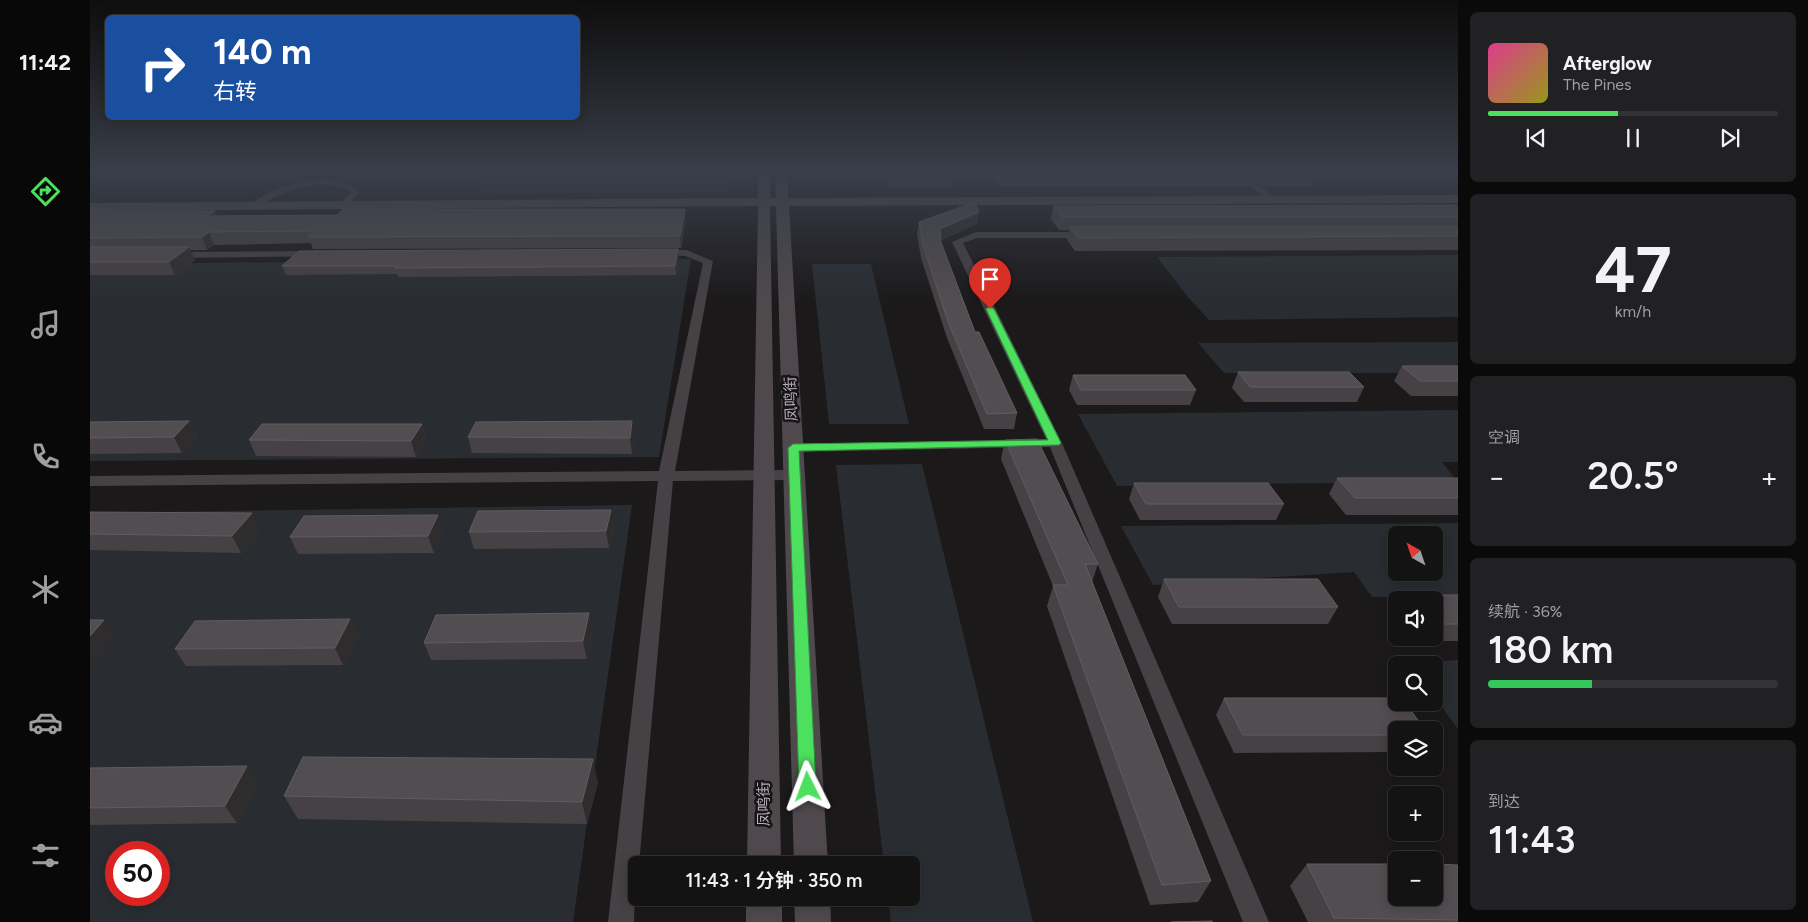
<!DOCTYPE html>
<html lang="zh">
<head>
<meta charset="utf-8">
<style>
	:root { --surface:#141314; --page:#212022; --text:#f1f3f6; --muted:#9d9ea0; --line:#333234; --accent:#4ce05e }
	body { margin:0; font-family:Figtree,"Noto Sans SC",sans-serif; background:var(--page); color:var(--text); height:100vh; display:flex; flex-direction:column; font-size:19px; white-space:nowrap }
	* { box-sizing:border-box; margin:0 }
	p { font-size:16px; color:var(--muted) }
	.icon { flex:none; width:28px; height:28px; fill:none; stroke:currentColor; stroke-width:2; stroke-linecap:round; stroke-linejoin:round }
	.map { position:relative; flex:1; overflow:hidden }
	.panel { display:flex; flex-direction:column; gap:12px; padding:12px; background:#0b0a0b; width:350px }
	.panel>* { flex:none }
	.guide { position:absolute; left:15px; top:15px; width:475px; height:105px; border-radius:8px; box-shadow:0 2px 12px #0003,0 0 0 1px var(--line); background:#1a4fa0; color:#fff; overflow:hidden }
	.needle { width:32px; rotate:320deg }
	.tools { position:absolute; left:1298px; top:526px; display:grid; gap:10px }
	.tools a { display:grid; place-items:center; width:55px; height:55px; border-radius:8px; background:var(--surface); box-shadow:0 2px 12px #0003,0 0 0 1px var(--line); font-size:25px }
	.speed { position:absolute; left:15px; top:841px; display:flex; gap:10px; font-size:25px; font-weight:700; text-align:center }
	.speed>* { display:grid; place-content:center; width:65px; height:65px; border-radius:50%; background:var(--surface); box-shadow:0 2px 12px #0003,0 0 0 1px var(--line); line-height:1 }
	.speed .limit { border:8px solid #d22; background:#fff; color:#111 }
	.pin { position:absolute; display:grid; place-items:center; width:42px; height:42px; color:#fff; margin:-51px -21px; border-radius:50% 50% 50% 0; rotate:-45deg; box-shadow:0 0 5px #0007 }
	.pin .icon { rotate:45deg }
	.me { position:absolute; width:55px; margin:-28px; rotate:357deg; stroke-linejoin:round; filter:drop-shadow(0 0 4px #0008) }
	.turn { display:flex; align-items:center; gap:18px; height:105px; padding:0 25px; font-size:22px }
	.turn .icon { width:65px; height:65px; stroke-width:2.5 }
	.turn b { display:block; font-size:35px; line-height:42px }
	.big { font-size:38px; font-weight:600; line-height:1.1 }
	.panel .tile { flex:1; display:flex; flex-direction:column; justify-content:center; gap:8px; min-width:0; padding:0 18px; border-radius:8px; background:var(--page) }
	.panel .dial { align-items:center; gap:0 }
	.dial b { font-size:65px; line-height:1 }
	.song { display:flex; align-items:center; gap:15px }
	.cover { width:60px; height:60px; border-radius:8px; background:linear-gradient(135deg,hsl(330 70% 55%),hsl(60 70% 35%)) }
	.played { height:5px; border-radius:2px; background:linear-gradient(90deg,var(--accent) 45%,var(--line) 45%) }
	.keys { display:flex; justify-content:space-around; direction:ltr }
	.heat { display:flex; justify-content:space-between; align-items:center; font-size:28px; direction:ltr }
	.charge { height:8px; border-radius:4px; background:linear-gradient(90deg,#34c759 36%,var(--line) 0) }
	.trip { position:absolute; left:538px; top:856px; width:292px; height:50px; border-radius:8px; background:var(--surface); box-shadow:0 2px 12px #0003,0 0 0 1px var(--line); font-weight:600; line-height:50px; text-align:center }
	main { display:flex; flex:1; min-height:0 }
	.menu { display:flex; flex-direction:column; width:90px; justify-content:space-around; align-items:center; background:#080808; color:var(--muted) }
	.menu .icon { width:35px; height:35px }
	.menu .on { color:var(--accent) }
	.menu b { font-size:22px; color:var(--text) }
	.map>svg:first-child { display:block }
</style>
</head>
<body>
<main>
<nav class="menu">
<b>11:42</b>
<svg class="icon on" aria-label="directions" viewBox="0 0 24 24"><path d="M12 3l9 9-9 9-9-9zM9 14v-3h6M13 9l2 2-2 2"/></svg>
<svg class="icon" aria-label="music" viewBox="0 0 24 24"><path d="M9 18V5l10-2v13"/><circle cx="6" cy="18" r="3"/><circle cx="16" cy="16" r="3"/></svg>
<svg class="icon" aria-label="phone" viewBox="0 0 24 24"><path d="M5 4h4l2 5-3 2q2 4 5 5l2-3 5 2v4C11 20 4 13 5 4z"/></svg>
<svg class="icon" aria-label="climate" viewBox="0 0 24 24"><path d="M12 3v18M4 7l16 10M4 17L20 7"/></svg>
<svg class="icon" aria-label="car" viewBox="0 0 24 24"><path d="M5 17H2v-5l4-1 3-4h7l3 4 3 1v5h-3M9 17h6M6 11h13"/><circle cx="7" cy="17" r="2"/><circle cx="17" cy="17" r="2"/></svg>
<svg class="icon" aria-label="filters" viewBox="0 0 24 24"><path d="M4 7h16M4 17h16"/><circle cx="9" cy="7" r="2"/><circle cx="15" cy="17" r="2"/></svg>
</nav>
<div class="map">
<svg width="1368" height="922" viewBox="0 0 1368 922">
	<rect width="100%" height="100%" fill="#1b191a"/>
	<path fill="#282526" d="M402,173H639L638,192L387,195Z"/>
	<path fill="#292d32" fill-rule="evenodd" d="M1368,255V317L1119,320L1097,296L1067,257Z
		M601,259L569,457L0,461V264Z
		M722,264H781L819,424H739Z
		M1368,342V373H1134L1108,343Z
		M1368,410V462H1352L1367,481L1027,486L988,414Z
		M832,464L943,922H801L798,898H821V865H794L746,465Z
		M542,505L483,922H0V513ZM26,852H69V895H26Z
		M1368,523V596L1282,597L1264,572L1063,585L1031,526ZM1306,535H1344V572H1306Z
		M1368,660V729L1344,696V665H1321L1319,663Z"/>
	<g fill="none" stroke-linecap="round" stroke-linejoin="round">
		<path fill="#464145" fill-rule="evenodd" d="M1143,173H1153L1188,200L1184,203L1181,202Z
			M237,180L261,185L270,192L256,207L253,208L249,205L261,192C232,175 193,190 168,208L165,209L160,206C179,186 211,181 237,180Z
			M886,232H997L1002,235L997,238H887L873,243L972,443L1179,922H1153L960,447L703,452L698,451L696,448L698,445L703,444L956,439L862,242Z
			M569,250H596L623,261L585,471L704,470L709,472L712,475L709,478L704,480L583,481L549,865H546L544,922H518L568,481L0,486V476L569,471L613,263L595,256L565,255L564,253Z
			M226,251L231,254L230,256L84,258L79,255L84,252Z"/>
		<path fill="#4f494e" fill-rule="evenodd" d="M668,173H680V198H686L685,173H697L698,198L1368,195V203L699,206L738,865H704L686,206H680L691,865H657L668,206L0,211V203L668,198Z
			M656,898H692V922H656Z
			M704,898H740L741,922H705Z"/>
	</g>
	<path fill="#464144" d="M796,173H859L862,179L861,187H800Z
		M900,173H1154L1160,178L1157,186H908Z
		M1157,173H1239L1238,178L1220,186H1173Z
		M1368,205V250L985,251L977,240L979,230H969L961,219L963,206Z
		M0,211L127,216L596,221L591,248L223,249L221,243L124,245L117,250H100L105,260L85,275H0Z
		M829,222L887,224L851,240V242L885,332L927,413L924,429H894L857,338L831,258L827,234Z
		M589,258L586,275L308,277L307,274L196,275L192,266Z
		M1312,366H1368V396H1321L1304,381Z
		M1148,372L1274,387L1267,402H1154L1142,388Z
		M983,375L1106,390L1100,405H987L979,390Z
		M99,421L107,437L92,453L0,454V422Z
		M332,424L336,440L326,457L166,456L159,440Z
		M378,437H544L542,454L382,453Z
		M915,440L1008,564L1002,582L1121,881L1108,902L1060,905L957,606L963,586L911,459Z
		M1247,478H1368V515H1256L1239,494Z
		M1044,483L1194,504L1186,520H1050L1039,499Z
		M0,512L170,530L151,553L0,550Z
		M523,526L519,548L384,549L379,532Z
		M353,531L344,553L208,554L200,537Z
		M1074,579L1248,607L1238,624H1082L1068,597Z
		M1309,595H1368V641H1321L1318,638H1344V600H1306V623L1298,612Z
		M260,619L268,637L253,665L96,666L85,649Z
		M502,631L497,659L341,660L334,643Z
		M1134,698L1306,730V752L1144,753L1126,715Z
		M0,768L168,783L147,823L0,825Z
		M508,782L497,824L208,819L194,796Z
		M1217,864L1368,865V922H1218L1200,886Z"/>
	<path fill="#2f2c2e" d="M1233,173H1239L1238,178L1220,186L1223,178Z
		M595,209L596,221L591,248L590,236Z
		M125,211L130,222L116,216Z
		M889,212L887,224L848,242L850,229Z
		M119,232L124,245L117,250L112,237Z
		M99,247L105,260L85,275L79,262Z
		M588,249L589,258L586,275L585,266Z
		M99,421L107,437L92,453L84,437Z
		M542,421L544,437L542,454L540,438Z
		M332,424L336,440L326,457L321,441Z
		M521,510L523,526L519,548L516,531Z
		M162,513L170,530L151,553L142,536Z
		M348,515L353,531L344,553L338,536Z
		M499,613L502,631L497,659L493,641Z
		M260,619L268,637L253,665L245,648Z
		M14,620L26,637L3,665L0,661V636Z
		M503,759L508,782L497,824L492,802Z
		M157,766L168,783L147,823L135,806Z"/>
	<path fill="#524d50" stroke="#625c60" d="M799,173H859L862,179H801Z
		M906,173H1154L1160,178H909Z
		M1170,173H1233L1223,178H1176Z
		M885,202L889,212L850,229L851,242L885,332H889L927,413L897,414L859,324L833,245L829,222Z
		M1368,205V217H972L963,206Z
		M253,209H595L590,236L218,237L225,231L119,232L112,237L0,238V211H125L116,216L247,215Z
		M980,227H1368V236L988,238Z
		M0,247H99L79,262H0Z
		M588,249L585,266L305,268L307,266H192L209,251Z
		M1312,366H1368V381H1330Z
		M1148,372H1259L1274,387H1160Z
		M983,375H1095L1106,390H991Z
		M99,421L84,437L0,438V422Z
		M542,421L540,438L378,437L386,422Z
		M172,424H332L321,441L159,440Z
		M947,439L1008,564H995L1121,881L1072,885L963,585H978L915,440Z
		M1247,478H1368V498H1265Z
		M1044,483H1178L1194,504H1056Z
		M521,510L516,531L379,532L388,511Z
		M0,512L162,513L142,536L0,534Z
		M348,515L338,536L200,537L214,516Z
		M1074,579H1228L1248,607H1089Z
		M1309,595H1368V624H1344V600H1313Z
		M499,613L493,641L334,643L346,615Z
		M260,619L245,648L85,649L105,621Z
		M0,620H14L0,636Z
		M1134,698H1306V702H1315L1335,730H1306V735H1153Z
		M213,757L503,759L492,802L194,796Z
		M157,766L135,806L0,808V768Z
		M1217,864H1306V898H1344V864L1368,865V920L1244,918Z
		M1122,921L1123,922H1081Z"/>
	<linearGradient id="sky" x2="0" y2="1"><stop stop-color="#0f0e0e"/><stop offset="0.57" stop-color="#393e49"/><stop offset="1" stop-color="#393e49" stop-opacity="0"/></linearGradient>
	<rect width="1368" height="302" fill="url(#sky)"/>
	<path fill="#4ce05e" stroke="#31923d" d="M900,306L904,309L971,443L969,445L709,451L726,787L724,793L718,795L712,793L709,787L698,448L703,444L958,440L896,309Z"/>
	<g text-anchor="middle" dominant-baseline="central" stroke-width="5" stroke-linejoin="round" paint-order="stroke">
		<g font-size="15" fill="#b9adb7" stroke="#161415">
			<text transform="translate(701 399) rotate(-92)">凤鸣街</text>
			<text transform="translate(674 804) rotate(-90)">凤鸣街</text>
		</g>
	</g>
</svg>
<div class="tools">
<a><svg class="needle" viewBox="-14 -14 28 28"><path d="M0-13l5 13h-10z" fill="#e53935"/><path d="M0 13l5-13h-10z" fill="#9d9ea0"/></svg></a>
<a><svg class="icon" aria-label="sound" viewBox="0 0 24 24"><path d="M4 9h4l5-4v14l-5-4H4zM17 9q2 3 0 6"/></svg></a>
<a><svg class="icon" aria-label="search" viewBox="0 0 24 24"><circle cx="10" cy="10" r="6"/><path d="M15 15l6 6"/></svg></a>
<a><svg class="icon" aria-label="layers" viewBox="0 0 24 24"><path d="M12 4l9 5-9 5-9-5zM3 14l9 5 9-5"/></svg></a>
<a>+</a>
<a>−</a>
</div>
<div class="speed"><div class="limit">50</div></div>
<div class="pin" style="left:900px;top:309px;background:#d93025"><svg class="icon" aria-label="arrive" viewBox="0 0 24 24"><path d="M6 21V4h12l-3 4 3 4H6"/></svg></div>
<svg class="me" style="left:718px;top:787px" viewBox="-20 -20 40 40"><path d="M0-17L14 15 0 8-14 15z" fill="#4ce05e" stroke="#fff" stroke-width="4"/></svg>
<div class="trip">11:43 · 1 分钟 · 350 m</div>
<div class="guide">
<div class="turn"><svg class="icon" aria-label="right" viewBox="0 0 24 24"><path d="M7 20v-9h11M14 6l5 5-5 5"/></svg><div><b>140 m</b>右转</div></div>
</div>
</div>
<section class="panel">
<div class="tile">
<div class="song"><i class="cover"></i><div><b>Afterglow</b><p>The Pines</p></div></div>
<div class="played"></div>
<div class="keys"><svg class="icon" aria-label="previous" viewBox="0 0 24 24"><path d="M18 5L8 12l10 7zM5 5v14"/></svg><svg class="icon" aria-label="pause" viewBox="0 0 24 24"><path d="M8 5v14M16 5v14"/></svg><svg class="icon" aria-label="next" viewBox="0 0 24 24"><path d="M6 5l10 7-10 7zM19 5v14"/></svg></div>
</div>
<div class="tile dial"><b>47</b><p>km/h</p></div>
<div class="tile"><p>空调</p>
<div class="heat"><a>−</a><b class="big">20.5°</b><a>+</a></div>
</div>
<div class="tile"><p>续航 · 36%</p><b class="big">180 km</b><div class="charge"></div></div>
<div class="tile"><p>到达</p><b class="big">11:43</b></div>
</section>
</main>
</body>
</html>
